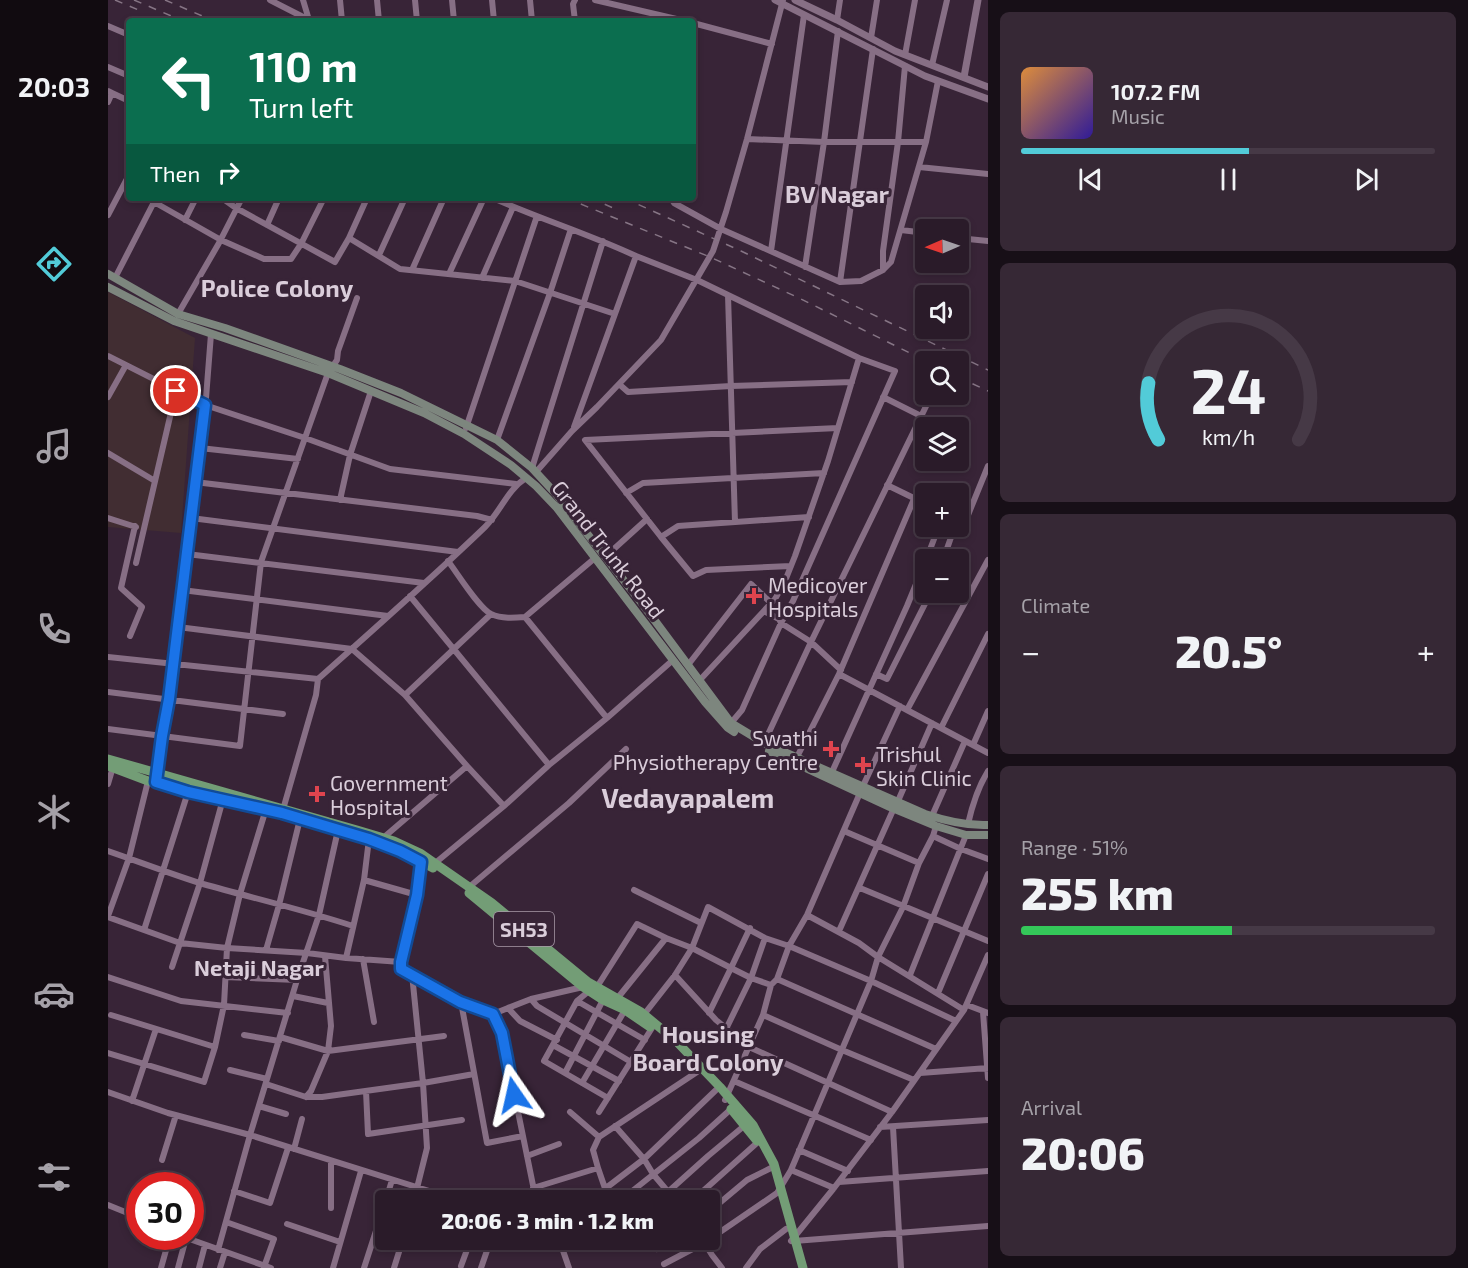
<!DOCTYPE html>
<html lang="en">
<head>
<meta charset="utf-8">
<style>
	:root { --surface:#2a1b29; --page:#362835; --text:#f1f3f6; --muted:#a5a1a8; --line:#463946; --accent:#52cbd8 }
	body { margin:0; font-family:"Exo 2",sans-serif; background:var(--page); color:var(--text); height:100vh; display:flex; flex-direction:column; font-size:22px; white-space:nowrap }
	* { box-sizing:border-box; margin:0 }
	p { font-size:20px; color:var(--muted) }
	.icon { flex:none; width:33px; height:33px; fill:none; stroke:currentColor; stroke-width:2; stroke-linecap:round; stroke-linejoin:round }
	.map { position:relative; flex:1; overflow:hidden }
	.panel { display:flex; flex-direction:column; gap:12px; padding:12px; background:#170f17; width:480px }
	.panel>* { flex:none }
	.guide { position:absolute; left:18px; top:18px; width:570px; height:183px; border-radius:6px; box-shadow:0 3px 9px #0003,0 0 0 2px var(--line); background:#0b6e4f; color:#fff; overflow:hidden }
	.needle { width:39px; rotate:268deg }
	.controls { position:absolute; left:807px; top:219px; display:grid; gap:12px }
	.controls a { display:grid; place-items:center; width:54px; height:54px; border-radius:6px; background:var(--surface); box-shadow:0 3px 9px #0003,0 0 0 2px var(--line); font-size:30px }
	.speed { position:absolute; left:18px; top:1172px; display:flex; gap:12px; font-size:30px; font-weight:700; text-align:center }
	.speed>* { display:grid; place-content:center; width:78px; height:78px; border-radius:50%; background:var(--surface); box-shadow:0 3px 9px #0003,0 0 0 2px var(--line); line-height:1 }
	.speed .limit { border:9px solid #d22; background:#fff; color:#111 }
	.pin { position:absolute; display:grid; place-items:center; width:51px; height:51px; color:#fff; margin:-26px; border:3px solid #fff; border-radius:50%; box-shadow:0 2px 6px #0007 }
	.me { position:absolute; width:66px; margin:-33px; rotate:349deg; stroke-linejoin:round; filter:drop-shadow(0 0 4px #0008) }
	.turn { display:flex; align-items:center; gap:21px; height:126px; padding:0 24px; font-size:27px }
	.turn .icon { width:78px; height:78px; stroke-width:2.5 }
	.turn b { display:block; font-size:42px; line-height:51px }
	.then { display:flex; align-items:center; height:57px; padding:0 24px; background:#0003; gap:12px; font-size:22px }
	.big { font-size:45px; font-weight:800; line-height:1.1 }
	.panel .tile { flex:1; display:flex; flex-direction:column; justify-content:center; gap:9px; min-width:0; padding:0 21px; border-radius:9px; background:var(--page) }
	.panel .dial { align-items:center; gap:0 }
	.dial svg { height:156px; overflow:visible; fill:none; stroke:var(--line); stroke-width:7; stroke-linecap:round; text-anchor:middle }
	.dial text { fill:var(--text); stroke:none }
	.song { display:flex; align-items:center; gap:18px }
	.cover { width:72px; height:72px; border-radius:9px; background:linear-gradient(135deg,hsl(30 70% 55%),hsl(250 70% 35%)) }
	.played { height:6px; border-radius:3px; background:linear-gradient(90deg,var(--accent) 55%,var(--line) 55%) }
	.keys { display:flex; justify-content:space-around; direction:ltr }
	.heat { display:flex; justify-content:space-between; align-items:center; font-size:33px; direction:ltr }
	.charge { height:9px; border-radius:4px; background:linear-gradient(90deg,#34c759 51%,var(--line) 0) }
	.trip { position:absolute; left:267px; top:1190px; width:345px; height:60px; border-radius:6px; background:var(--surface); box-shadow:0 3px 9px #0003,0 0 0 2px var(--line); font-weight:800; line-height:60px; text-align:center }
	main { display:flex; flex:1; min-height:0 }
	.menu { display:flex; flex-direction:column; width:108px; justify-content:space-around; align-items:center; background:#110b10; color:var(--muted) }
	.menu .icon { width:42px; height:42px }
	.menu .selected { color:var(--accent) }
	.menu b { font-size:27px; color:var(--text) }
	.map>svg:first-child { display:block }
</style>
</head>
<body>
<main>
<nav class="menu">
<b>20:03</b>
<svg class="icon selected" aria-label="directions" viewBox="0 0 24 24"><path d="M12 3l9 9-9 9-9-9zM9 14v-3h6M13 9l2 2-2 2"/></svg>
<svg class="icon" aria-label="music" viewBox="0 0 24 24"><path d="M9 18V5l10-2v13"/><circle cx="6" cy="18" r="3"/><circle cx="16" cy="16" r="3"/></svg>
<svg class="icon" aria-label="phone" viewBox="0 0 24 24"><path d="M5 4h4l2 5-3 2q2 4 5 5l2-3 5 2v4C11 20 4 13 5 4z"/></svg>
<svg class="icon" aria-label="climate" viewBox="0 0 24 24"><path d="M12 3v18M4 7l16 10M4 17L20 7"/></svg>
<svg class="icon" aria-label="car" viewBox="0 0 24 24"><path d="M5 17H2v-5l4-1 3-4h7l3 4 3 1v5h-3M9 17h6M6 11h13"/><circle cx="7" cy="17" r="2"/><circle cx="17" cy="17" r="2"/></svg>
<svg class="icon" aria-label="filters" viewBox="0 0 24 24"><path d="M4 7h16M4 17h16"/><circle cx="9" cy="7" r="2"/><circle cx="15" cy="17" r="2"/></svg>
</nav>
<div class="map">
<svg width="880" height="1268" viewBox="0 0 880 1268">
	<rect width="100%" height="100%" fill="#382437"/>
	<path fill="#412d32" d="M0,292L87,338L73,533L0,527Z"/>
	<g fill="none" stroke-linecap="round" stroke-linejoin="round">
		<path stroke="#876f85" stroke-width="6" d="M162,0L203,21
			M195,0L201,20
			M232,0L234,21
			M269,0L271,21
			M307,0L309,21
			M344,0L346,21
			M384,0L386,21
			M422,0L424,21
			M467,0L465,4L467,21
			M487,0L577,21
			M729,20L732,0
			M585,23L664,44
			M0,26L21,35
			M763,38L769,0
			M797,55L807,0
			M824,65L839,0
			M0,67L21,76
			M0,91L4,93L0,102
			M4,93L21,101
			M639,139L716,142H818
			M811,167L880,174
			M114,198L128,208L227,262L241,238L292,269L407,281L507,314
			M385,198C432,219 481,234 528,256
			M563,198L566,203L613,229L732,282L753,281L775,270L783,262L818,142L830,81
			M0,215L21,175
			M77,220L88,198
			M159,225L171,198
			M793,230L818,233
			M241,238L259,198
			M850,238L880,241
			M663,251L696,15
			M271,255L297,198
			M697,267L716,142L730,31
			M304,270L336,198
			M775,270V251L790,142L797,66
			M341,274L376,198
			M7,278L46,202L113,240L156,259H183L193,244L216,198
			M374,278L405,207
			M732,282L765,49
			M70,314L111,243L134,198
			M0,356L97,405L197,438L282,469L408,484
			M511,384L520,392L623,386L744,382
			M0,397L18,365
			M775,397L813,416
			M466,427L528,256L589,280L620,295
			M358,428L429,216
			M389,440L442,293L463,229
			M92,448L190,459
			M0,453L47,481
			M424,468L495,241
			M428,472L464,431L489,407L553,340L605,251L618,212L639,139L675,0
			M87,482L369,516L384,520
			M779,485L818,504
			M518,493L535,483L716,473
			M232,500L242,455L263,391
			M850,517L858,520L880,466
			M0,518L28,527
			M83,518L350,552
			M553,537L477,440L730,428
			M79,554L316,583
			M497,557L539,519
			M818,560L831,526
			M835,560L847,526
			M340,561C350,574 370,607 383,614C394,619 406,618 417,617L487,558
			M28,563L68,391
			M683,566L598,570L585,576L553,537L570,526L701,517
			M74,590L280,616
			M302,596L441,765
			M656,611L671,619L673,623L703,642L733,670
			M417,617L499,718
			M70,627L244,649L297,695
			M22,636L34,607L13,588L27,526
			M0,657L210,679
			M580,665L643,584L663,603
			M731,674L880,753
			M768,674L779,679L823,592
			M591,681L667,599L677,581L687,556L720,461L751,358
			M0,692L175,714
			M799,710L880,560
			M623,723L634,710L673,623L685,601L787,371L751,358L620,295L627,522
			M833,728L880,634
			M0,729L132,746L153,562L220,373L229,360L230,351L249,298
			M656,743L703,642L824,394
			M865,745L880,711
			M688,759L731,674L806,499
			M359,766L396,806
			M724,772L799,606L818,560
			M49,777L54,736L61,699L98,398L103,334
			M0,784L5,767
			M790,801L824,723
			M174,813L208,695L210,679C266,629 323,579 377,527C393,511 399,490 418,478
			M824,816L857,741
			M860,824C864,806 870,787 880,771
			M736,831L811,863
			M825,836L853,849L880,859
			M275,838L359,766L297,695L383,614
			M0,851C32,862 63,874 95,884C145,898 196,910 245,926
			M313,863L309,895L293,962V969L353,1002L385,1014L423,999
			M326,864L396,806L441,765L499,718L565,660
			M256,880L309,895
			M360,888L461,803L518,749
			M752,888L880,941
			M526,890L593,923
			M699,915L751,943L770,957L856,1010
			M0,916L21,858L40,781
			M0,917L72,943L119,948L199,953L238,958L293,962
			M36,930L80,792
			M731,931L786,808
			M158,950L171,905L192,819
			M238,958L256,880L261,839
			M255,959L266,1022
			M64,967L92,883L115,799
			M304,974L315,1083L319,1148L306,1200
			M567,975L608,1020L641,1047L784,1112
			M802,975L858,835
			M0,977L73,1001L180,1013
			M117,977L189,980
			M669,979L828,1049
			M475,987L423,999L429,1006L523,1062
			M487,990L529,924L558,938
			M481,991L469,1001L436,1061L500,1098
			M830,993L880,874
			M185,996L220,1003
			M508,1000L558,938L584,948L623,968L642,928
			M469,1001L537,1040
			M353,1002L379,1143L415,1136
			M859,1005L880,1013
			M400,1008L412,1021L449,1040
			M875,1012L880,1078
			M601,1013L623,968L643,978L663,985
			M385,1014L394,1033L428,1200
			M3,1015L107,1047L116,1005L119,948L132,894L158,809
			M655,1015L734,1050L806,1080
			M534,1017L567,975L584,948L600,907L657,938L681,946L763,981L848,1021
			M618,1029L643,978L657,938
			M136,1035L171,1041
			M172,1037L220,1051L336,1036
			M445,1045L511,1081
			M0,1053L96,1082L107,1047
			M122,1070L159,1079
			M457,1073L495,1000
			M812,1073L880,1068
			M626,1081L763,1140
			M474,1083L517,1010
			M158,1084L198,1097H214L315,1083L366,1074
			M258,1091L260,1134L354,1120
			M0,1092L60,1113L142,1135L350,1200
			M198,1097L203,1091L220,1051L223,1026L217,956
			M617,1100L655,1015L663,985L669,979L681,946L699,915L755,786L792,706
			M24,1101L48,1029
			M151,1106L178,1114
			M462,1112L491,1137
			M491,1112L544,1028
			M507,1126L536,1159L545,1174L567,1200
			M772,1127L880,1120
			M785,1127L793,1268
			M186,1149L194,1119
			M691,1150L740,1171
			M419,1156L451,1144
			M54,1160L68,1115
			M683,1170L726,1188
			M731,1182L880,1171
			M425,1188L490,1168
			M498,1188L536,1159L608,1090
			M126,1191L162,1203L180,1148
			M278,1200L284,1180
			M501,1200L490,1168L485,1150L491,1137L589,1072
			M513,1200L591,1138L623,1109
			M551,1200L600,1156L636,1126
			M585,1200L650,1142
			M0,1205L32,1218
			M223,1208V1161
			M602,1211L639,1180L663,1168
			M118,1222L166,1239L156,1267
			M179,1224L232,1242
			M73,1236L163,1268
			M451,1239L461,1268
			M594,1239L604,1255L614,1268
			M683,1241L726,1188L784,1112L856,1010L880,955
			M686,1241L880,1226
			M549,1249L565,1239
			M110,1250L142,1135L189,980L211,915L230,830
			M556,1264L596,1243L669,1193L683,1170L763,981L770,957L795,907L811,863L825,836L828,826
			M353,1266L363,1239
			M53,1268L62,1236
			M70,1268L78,1238
			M91,1268L97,1245
			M112,1268L117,1252
			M225,1268L253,1171
			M256,1268L278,1200
			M286,1268L295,1239
			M373,1268L383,1239
			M638,1268L652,1249L678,1229"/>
		<path stroke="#876f85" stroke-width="7" d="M667,0L817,76L880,99
			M687,0L729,20L787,51L880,87
			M856,77L870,0"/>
		<path stroke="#7d867e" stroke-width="8" d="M0,274L70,314L117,328L232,369L293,393L389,440L424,468L448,494L536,606L623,723L656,743L817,814C838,821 858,826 880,825
			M0,287L66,321L220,373L316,413L356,434L403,465L428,486L449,508L597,702L620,728L626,732
			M661,751L782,807L828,826L858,835H880"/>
		<path stroke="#739d76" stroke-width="9" d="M0,759L249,830L286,841L312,853L384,903L480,982L533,1012L568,1041L612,1087L645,1125L666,1164L695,1268
			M0,766L40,781L80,792L147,807
			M227,830L270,842L292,851L325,868
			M361,893L475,987L495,1000L517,1010L542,1027
			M623,1109L649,1141"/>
		<path stroke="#867585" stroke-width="1.5" stroke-dasharray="8 8" stroke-linecap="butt" d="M7,0L33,11
			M26,0L75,21
			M57,0L106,21
			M458,198L602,257L691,298L820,362
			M482,198L510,210
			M516,198L633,251L880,370
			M850,377L880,391"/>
	</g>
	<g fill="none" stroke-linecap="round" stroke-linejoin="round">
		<defs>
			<path id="route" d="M68,391L97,405L61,699L54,736L48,782L80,792L174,813L261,839L292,851L313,862L309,895L293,962V969L352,1002L385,1014L394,1033L406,1095"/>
		</defs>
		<use href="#route" stroke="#114b97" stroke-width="15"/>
		<use href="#route" stroke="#1a73e8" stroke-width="10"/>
	</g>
	<g fill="#e0444e" stroke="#382437" stroke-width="2">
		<path d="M643 587h6v6h6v6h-6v6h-6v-6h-6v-6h6z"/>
		<path d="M720 740h6v6h6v6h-6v6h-6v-6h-6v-6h6z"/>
		<path d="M752 756h6v6h6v6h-6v6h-6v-6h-6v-6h6z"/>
		<path d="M206 785h6v6h6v6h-6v6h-6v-6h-6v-6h6z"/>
	</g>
	<g text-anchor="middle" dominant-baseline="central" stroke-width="6" stroke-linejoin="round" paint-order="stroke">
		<rect fill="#382437" stroke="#a99aa9" stroke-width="1.5" x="386" y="912" width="60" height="34" rx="4.5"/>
		<g font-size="20" font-weight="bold" fill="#dacdda">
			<text x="416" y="929">SH53</text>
		</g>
		<g font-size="21" fill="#dacdda" stroke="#382437">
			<text transform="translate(501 549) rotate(52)">Grand Trunk Road</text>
		</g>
		<g font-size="21" fill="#dacdda" stroke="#382437" text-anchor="start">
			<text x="660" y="584">Medicover<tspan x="660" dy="24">Hospitals</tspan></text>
			<text x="710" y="737" text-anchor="end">Swathi<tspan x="710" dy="24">Physiotherapy Centre</tspan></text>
			<text x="768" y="753">Trishul<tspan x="768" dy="24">Skin Clinic</tspan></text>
			<text x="222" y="782">Government<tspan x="222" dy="24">Hospital</tspan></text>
		</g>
		<g font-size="22" font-weight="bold" fill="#dacdda" stroke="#382437">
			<text x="151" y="967">Netaji Nagar</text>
		</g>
		<g font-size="24" font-weight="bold" fill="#dacdda" stroke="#382437">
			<text x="729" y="193">BV Nagar</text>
			<text x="169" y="287">Police Colony</text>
			<text x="600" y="1033">Housing<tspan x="600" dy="28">Board Colony</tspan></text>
		</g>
		<g font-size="27" font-weight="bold" fill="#dacdda" stroke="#382437">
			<text x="580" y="797">Vedayapalem</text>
		</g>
	</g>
</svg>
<div class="controls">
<a><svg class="needle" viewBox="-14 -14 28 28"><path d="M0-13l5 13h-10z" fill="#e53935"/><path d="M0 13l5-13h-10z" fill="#a5a1a8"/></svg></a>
<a><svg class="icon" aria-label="sound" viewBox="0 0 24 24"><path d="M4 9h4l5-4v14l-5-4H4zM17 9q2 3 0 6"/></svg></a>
<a><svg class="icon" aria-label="search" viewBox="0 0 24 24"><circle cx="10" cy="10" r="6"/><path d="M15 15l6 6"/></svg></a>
<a><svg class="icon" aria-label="layers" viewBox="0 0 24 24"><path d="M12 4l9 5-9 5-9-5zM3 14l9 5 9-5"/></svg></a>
<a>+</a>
<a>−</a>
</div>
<div class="speed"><div class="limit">30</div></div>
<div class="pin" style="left:68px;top:391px;background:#d93025"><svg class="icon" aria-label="arrive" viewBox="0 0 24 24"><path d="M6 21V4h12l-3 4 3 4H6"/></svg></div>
<svg class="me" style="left:406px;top:1095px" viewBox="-20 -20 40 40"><path d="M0-17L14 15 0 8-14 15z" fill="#1a73e8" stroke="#fff" stroke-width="4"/></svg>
<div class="trip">20:06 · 3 min · 1.2 km</div>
<div class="guide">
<div class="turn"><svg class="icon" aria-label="left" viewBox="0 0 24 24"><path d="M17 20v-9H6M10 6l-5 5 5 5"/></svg><div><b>110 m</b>Turn left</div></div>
<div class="then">Then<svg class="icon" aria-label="right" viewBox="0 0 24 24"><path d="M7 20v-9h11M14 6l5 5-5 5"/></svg></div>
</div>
</div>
<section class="panel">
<div class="tile">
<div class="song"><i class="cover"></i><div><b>107.2 FM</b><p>Music</p></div></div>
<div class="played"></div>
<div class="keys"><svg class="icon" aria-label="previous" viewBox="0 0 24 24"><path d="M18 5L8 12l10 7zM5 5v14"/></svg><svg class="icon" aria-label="pause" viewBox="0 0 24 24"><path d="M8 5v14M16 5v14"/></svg><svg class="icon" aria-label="next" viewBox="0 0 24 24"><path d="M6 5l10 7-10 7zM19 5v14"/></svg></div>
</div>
<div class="tile dial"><svg viewBox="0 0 100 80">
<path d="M14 69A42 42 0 1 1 86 69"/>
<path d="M14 69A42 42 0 0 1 9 40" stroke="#52cbd8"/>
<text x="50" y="56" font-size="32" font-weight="700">24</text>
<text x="50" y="72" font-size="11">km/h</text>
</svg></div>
<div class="tile"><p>Climate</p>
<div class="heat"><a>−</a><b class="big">20.5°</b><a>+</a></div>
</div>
<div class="tile"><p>Range · 51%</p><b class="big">255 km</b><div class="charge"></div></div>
<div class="tile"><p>Arrival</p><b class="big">20:06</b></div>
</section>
</main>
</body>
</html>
